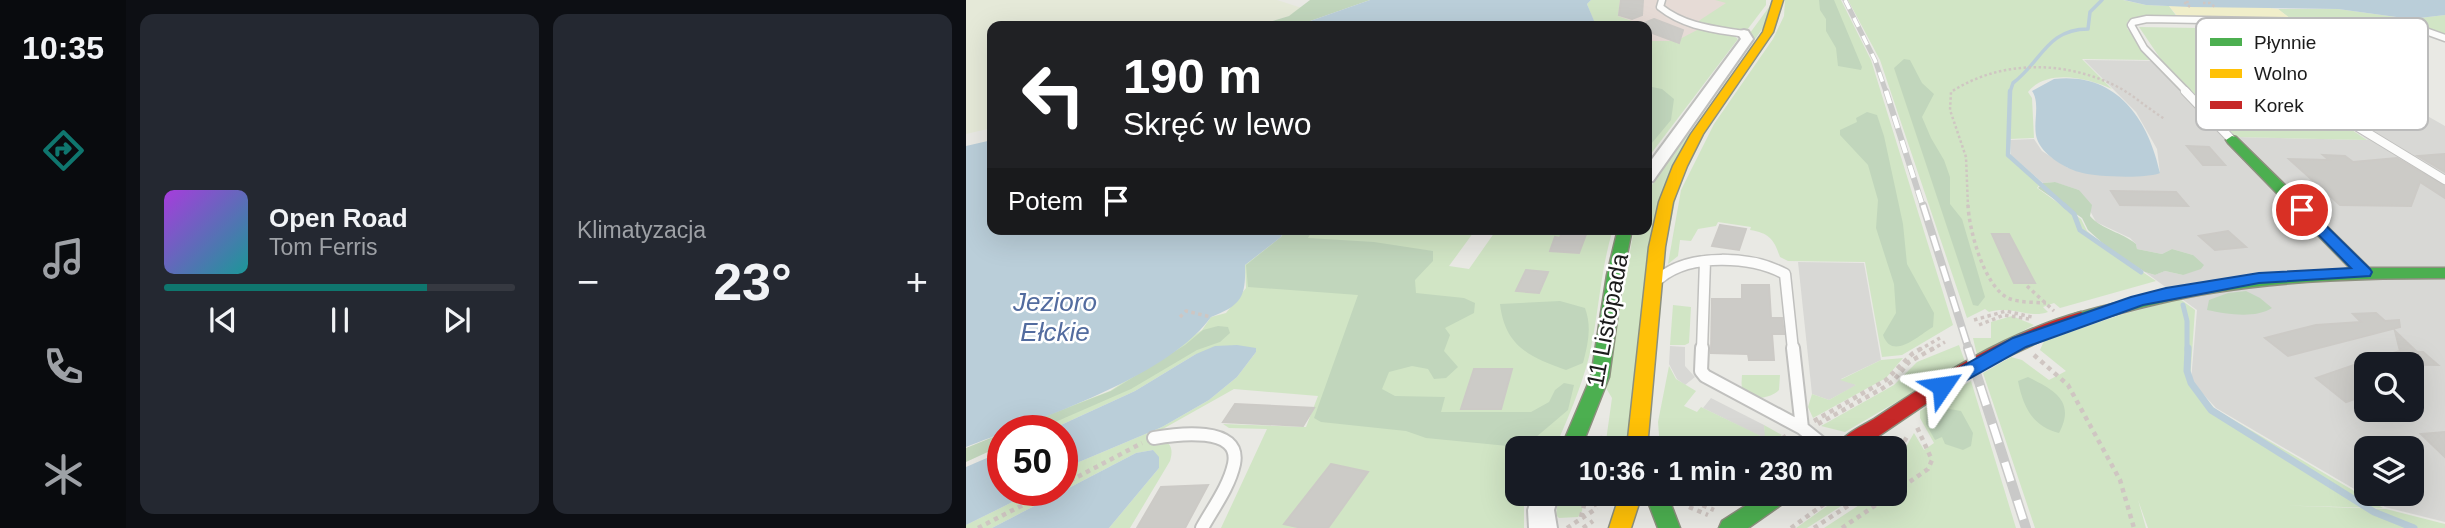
<!DOCTYPE html>
<html lang="pl">
<head>
<meta charset="utf-8">
<style>
	:root { --surface:#171b24; --page:#242831; --text:#f1f3f6; --muted:#9ea1a6; --line:#363941; --accent:#0f766e }
	body { margin:0; font-family:Arial,sans-serif; background:var(--page); color:var(--text); height:100vh; display:flex; flex-direction:column; font-size:26px; white-space:nowrap }
	* { box-sizing:border-box; margin:0 }
	p { font-size:23px; color:var(--muted) }
	.icon { flex:none; width:38px; height:38px; fill:none; stroke:currentColor; stroke-width:2; stroke-linecap:round; stroke-linejoin:round }
	.map { position:relative; flex:1; overflow:hidden }
	.side { display:flex; flex-direction:column; gap:14px; padding:14px; background:#0d0f14; width:840px }
	.side>* { flex:none }
	.banner { position:absolute; left:21px; top:21px; width:665px; height:214px; border-radius:14px; box-shadow:0 7px 28px #0002; background:#202124; color:#fff; overflow:hidden }
	.tools { position:absolute; left:1388px; top:352px; display:grid; gap:14px }
	.tools a { display:grid; place-items:center; width:70px; height:70px; border-radius:14px; background:var(--surface); box-shadow:0 7px 28px #0002; font-size:35px }
	.speed { position:absolute; left:21px; top:415px; display:flex; gap:14px; font-size:35px; font-weight:700; text-align:center }
	.speed>* { display:grid; place-content:center; width:91px; height:91px; border-radius:50%; background:var(--surface); box-shadow:0 7px 28px #0002; line-height:1 }
	.speed .limit { border:10px solid #d22; background:#fff; color:#111 }
	.pin { position:absolute; display:grid; place-items:center; width:60px; height:60px; color:#fff; margin:-30px; border:4px solid #fff; border-radius:50%; box-shadow:0 2px 7px #0007 }
	.me { position:absolute; width:77px; margin:-38px; rotate:58deg; stroke-linejoin:round; filter:drop-shadow(0 0 5px #0008) }
	.turn { display:flex; align-items:center; gap:24px; height:147px; padding:0 21px; font-size:32px }
	.turn .icon { width:91px; height:91px; stroke-width:2.5 }
	.turn b { display:block; font-size:49px; line-height:60px }
	.then { display:flex; align-items:center; height:66px; padding:0 21px; background:#0003; gap:14px; font-size:26px }
	.big { font-size:52px; font-weight:800; line-height:1.1 }
	.side .card { flex:1; display:flex; flex-direction:column; justify-content:center; gap:10px; min-width:0; padding:0 24px; border-radius:14px; background:var(--page) }
	.song { display:flex; align-items:center; gap:21px }
	.cover { width:84px; height:84px; border-radius:10px; background:linear-gradient(135deg,hsl(280 70% 55%),hsl(180 70% 35%)) }
	.played { height:7px; border-radius:4px; background:linear-gradient(90deg,var(--accent) 75%,var(--line) 75%) }
	.keys { display:flex; justify-content:space-around; direction:ltr }
	.heat { display:flex; justify-content:space-between; align-items:center; font-size:38px; direction:ltr }
	.side .tiles { flex:1; display:grid; gap:14px; grid-template-columns:repeat(2,1fr) }
	.trip { position:absolute; left:539px; top:436px; width:402px; height:70px; border-radius:14px; background:var(--surface); box-shadow:0 7px 28px #0002; font-weight:800; line-height:70px; text-align:center }
	main { display:flex; flex:1; min-height:0 }
	.tabs { display:flex; flex-direction:column; width:126px; justify-content:space-around; align-items:center; background:#090b0e; color:var(--muted) }
	.tabs .icon { width:49px; height:49px }
	.tabs .selected { color:var(--accent) }
	.tabs b { font-size:32px; color:var(--text) }
	.map>svg:first-child { display:block }
</style>
</head>
<body>
<main>
<nav class="tabs">
<b>10:35</b>
<svg class="icon selected" aria-label="directions" viewBox="0 0 24 24"><path d="M12 3l9 9-9 9-9-9zM9 14v-3h6M13 9l2 2-2 2"/></svg>
<svg class="icon" aria-label="music" viewBox="0 0 24 24"><path d="M9 18V5l10-2v13"/><circle cx="6" cy="18" r="3"/><circle cx="16" cy="16" r="3"/></svg>
<svg class="icon" aria-label="phone" viewBox="0 0 24 24"><path d="M5 4h4l2 5-3 2q2 4 5 5l2-3 5 2v4C11 20 4 13 5 4z"/></svg>
<svg class="icon" aria-label="climate" viewBox="0 0 24 24"><path d="M12 3v18M4 7l16 10M4 17L20 7"/></svg>
</nav>
<section class="side">
<div class="tiles">
<div class="card">
<div class="song"><i class="cover"></i><div><b>Open Road</b><p>Tom Ferris</p></div></div>
<div class="played"></div>
<div class="keys"><svg class="icon" aria-label="previous" viewBox="0 0 24 24"><path d="M18 5L8 12l10 7zM5 5v14"/></svg><svg class="icon" aria-label="pause" viewBox="0 0 24 24"><path d="M8 5v14M16 5v14"/></svg><svg class="icon" aria-label="next" viewBox="0 0 24 24"><path d="M6 5l10 7-10 7zM19 5v14"/></svg></div>
</div>
<div class="card"><p>Klimatyzacja</p>
<div class="heat"><a>−</a><b class="big">23°</b><a>+</a></div>
</div>
</div>
</section>
<div class="map">
<svg width="1479" height="528" viewBox="0 0 1479 528">
	<rect width="100%" height="100%" fill="#e9e9e4"/>
	<path fill="#d8d8d5" fill-rule="evenodd" d="M1233,28L1308,29L1479,126V522L1419,507L1250,408L1225,381L1231,310L1179,272L1189,275L1199,271L1217,275L1227,255L1206,249L1196,254L1171,249L1170,244L1164,238L1130,222L1113,190L1088,182L1077,183L1045,155L1044,140L1068,139L1076,151L1102,168L1194,173L1191,149L1170,112L1118,60L1194,61L1268,137L1402,140ZM1400,364H1446V410H1400ZM1400,448H1446V494H1400Z
		M832,262L898,263L915,360L875,379L891,385L863,400L846,394Z
		M704,346L719,347V366L729,377L719,385L711,379L703,364Z
		M745,398L798,425L800,439L737,408Z"/>
	<path fill="#e6dbd6" d="M631,0H789L681,92V26H643Z"/>
	<path fill="#e5e9d8" d="M0,0H311L336,8L323,16L290,26H26V128L0,134Z"/>
	<path fill="#d1e5c5" d="M625,0H654L652,16L666,21L653,26L629,24L621,4Z
		M749,0H800V5L781,30L728,24L760,3Z
		M819,0H875L905,60L987,325L936,355L916,357L899,262L822,261L814,257C808,239 803,233 784,230L785,227L752,222L750,226L732,229L725,241L714,240L712,256L702,264L715,190L748,124L807,39L818,16Z
		M882,0H1157L1180,5L1203,6L1212,18H1170L1161,22V28L1185,60L1116,59L1146,89C1122,78 1081,68 1062,92L1066,98L1068,138L1043,139L1044,156L1075,183L1071,188L1115,219L1121,231L1141,248L1190,281L1094,308L1088,303L1077,307L1082,312C1063,319 1046,305 1023,312L1019,309L1001,318L914,60Z
		M803,7L799,25L723,133L659,448H639L646,398L640,388L668,229H681V195L696,165L787,39L784,33Z
		M1312,9H1372L1445,19L1479,15V36L1456,28L1325,19Z
		M1173,27L1232,28L1401,140L1270,137L1196,61Z
		M733,29L765,34L772,39L681,159V41H710Z
		M319,229H510L483,266L503,269L531,229H647C634,271 633,314 623,357C615,388 602,418 589,448H551V494H563L558,506V528H255L301,429L263,428L257,424L340,427L352,396L268,389L195,430L197,439C206,445 207,450 204,461L164,528H143L193,468L187,450L170,453L26,528H0V525L71,490H96V477L113,462L196,427L243,400L271,377L290,352L289,348L230,354L169,391L84,430H42L144,391L236,330L245,317L260,313L280,288L279,265L315,237Z
		M1214,299L1229,310L1224,381L1249,409L1417,508L1306,505L1420,509L1479,524V528H1182L1172,500L1180,528H1069L1017,373L1045,357L1056,360L1083,380L1100,371L1074,350L1078,341L1151,316Z
		M707,305L725,307L723,343L719,345H704Z
		M1046,316L1068,325L1011,355L1007,338H1025V322Z
		M993,345L999,362L879,432L855,426L928,385L951,362Z
		M937,358L920,378L847,418L842,407L846,394L863,400L890,385L874,380L915,360Z
		M703,366L710,379L730,391L718,406L731,412L735,407L799,438L798,425L816,435L797,448H694L692,422Z
		M776,375H814L813,390C804,399 781,403 776,387C775,383 776,379 776,375Z
		M1005,381L1050,528H858L910,494H929V466L948,433L958,450L968,443L954,418V411Z
		M593,494H618L616,511L612,517L593,518L590,515Z
		M878,494H894L841,528H830Z"/>
	<path fill="#c1d6bc" d="M344,0H404L330,26H290L323,16Z
		M853,0H868L896,67L895,70L872,66L870,48L860,31V19L854,10Z
		M938,59L944,60L956,83L968,94L956,117L965,138L978,160L984,177V204L996,219L1019,297L1012,306L1007,305L928,68Z
		M681,86L696,89L708,99L705,120L681,149Z
		M901,112L911,115L918,136L937,224L941,264L968,313L967,327C952,336 926,361 917,335L930,313L928,284L910,228L912,200L902,165L874,135V130L891,122L890,118Z
		M1089,182L1113,190L1126,205L1124,216C1136,230 1156,232 1170,244L1171,249L1196,254L1206,249L1227,255L1238,265L1235,269L1217,275L1199,271L1189,275L1179,272L1142,248L1122,230L1116,218L1072,188L1077,183Z
		M321,229H347L342,238L408,242L467,251V261L449,280L450,293L498,298L509,303L508,313L479,328L484,335L478,351L492,367L480,378L468,379L462,369L446,366L423,372L416,389L429,396L479,397L475,412H565L583,402L589,390L598,383L608,385L602,410L569,438L552,447L460,438L440,431L355,422L348,418L392,295L282,287L280,265L315,237Z
		M1280,291L1294,298L1306,308C1288,319 1261,314 1241,310L1243,300L1262,293Z
		M594,301L619,308C626,327 622,344 617,363L600,370C563,357 539,346 534,304Z
		M252,326L262,327L264,333L254,342L231,350L165,389L71,430H44L145,391L219,345L237,330Z
		M1062,377C1088,390 1110,401 1093,433C1067,427 1057,407 1052,381Z
		M978,408L995,411L1007,433L1005,446L997,450L979,444L976,437L969,440L960,424L961,414Z
		M37,433V445L0,462V448Z"/>
	<path fill="#f0eeca" d="M1203,6L1293,7L1312,9L1325,19L1213,18Z"/>
	<path fill="#baced9" d="M404,0H625L621,4L629,23L639,26H330Z
		M1158,0H1479V15L1445,19L1372,9L1224,7L1180,5Z
		M1088,79C1150,72 1182,118 1194,173C1180,179 1128,177 1113,172C1098,168 1076,154 1071,139C1066,124 1075,104 1066,91Z
		M26,140V229H319L315,237L279,265C280,298 275,305 245,317C200,379 68,420 0,447V146Z
		M271,345L290,348V352L271,377L243,400L196,427L113,462L96,477V430H84L169,391L230,354L249,346Z
		M187,450L193,457V468L143,528H26L170,453Z
		M37,451V490H71L0,525V467Z"/>
	<g fill="none" stroke-linecap="round" stroke-linejoin="round">
		<path stroke="#baced9" stroke-width="3.5" d="M1044,92L1047,83C1076,61 1081,29 1122,29L1124,12L1136,0"/>
		<path stroke="#baced9" stroke-width="4.5" d="M1044,91L1042,155L1100,207"/>
		<path stroke="#baced9" stroke-width="5" d="M1098,205L1108,214L1114,230L1175,272
			M1217,305L1221,321V350"/>
		<path stroke="#baced9" stroke-width="7" d="M1222,348L1221,371L1225,383L1245,410L1408,512L1448,528"/>
	</g>
	<path fill="#cccbc7" stroke="#cccac6" stroke-width="2" d="M655,0H677L676,15L666,19L653,15Z
		M688,19L717,30L713,43L681,31V26H671Z
		M1221,146L1243,147L1259,165H1237Z
		M1479,154V172L1452,156Z
		M1357,155L1379,156L1387,162L1431,158L1479,186V198L1454,182L1445,206L1374,205L1323,159L1363,160Z
		M1145,191L1210,192L1222,206L1154,205Z
		M754,225L780,229L773,250L746,246Z
		M597,229H622L613,253L584,251L589,237L594,238Z
		M1262,231L1280,247L1249,250L1233,236Z
		M1026,234H1043L1069,283H1048Z
		M560,270L582,272L573,293L550,291Z
		M776,285H803L805,318H816L818,334H806L808,360H783L782,354L745,353L746,299H776Z
		M1410,313L1419,321L1433,320L1434,327L1322,356L1299,338L1350,325L1395,322L1387,314Z
		M1429,331L1451,352H1457L1472,365L1403,364L1402,360L1434,351Z
		M1400,361V395L1380,402L1350,378Z
		M508,369H546L535,409H495Z
		M269,404L348,408L337,426L257,422Z
		M1479,432V457L1455,434Z
		M365,464L402,472L362,528H336L318,524Z
		M242,485L219,528H171L195,487Z"/>
	<g fill="none" stroke-linecap="round" stroke-linejoin="round">
		<defs>
			<path id="lane-far3" d="M696,0L694,7C719,27 748,29 778,34
				M1221,92L1178,48L1165,25L1167,22L1181,19L1412,23L1454,29L1479,38"/>
			<path id="lane-far2" d="M1219,91L1266,140
				M1336,93L1479,180"/>
			<path id="lane-far1" d="M694,278C725,253 785,256 819,274L827,350
				M736,350L739,261"/>
			<path id="lane" d="M736,348L735,371L739,376L836,428L861,448
				M827,348L836,428
				M188,438C210,434 276,425 268,464C263,487 247,508 236,528"/>
			<path id="street" d="M778,30L782,31L787,39L687,181L681,182V166L775,39L772,34L774,31Z
				M567,494H593L588,510L591,528H563L562,510Z"/>
			<path id="fast" d="M1266,136L1270,137L1403,268H1479V278C1402,278 1326,280 1250,292C1204,299 1160,311 1115,324L1109,322L1106,318L1109,314C1200,288 1290,274 1385,269L1262,143L1260,140Z
				M652,229H666L657,275L643,377L615,448H595L625,377L641,275Z
				M679,494H701L714,528H692Z
				M798,494H825L822,500L782,528H753L756,521Z"/>
			<path id="slow" d="M807,0H817L807,32L737,134L721,166L707,202L699,247L681,448H661L683,247L693,202L707,166L725,134L797,32Z
				M654,494H676L665,528H643Z"/>
			<path id="jam" d="M1115,312L1124,318L1121,322L1089,334L1028,363L970,397L895,448H870C876,435 896,426 908,419C972,376 1040,333 1115,312Z"/>
		</defs>
		<use href="#lane-far3" stroke="#c0c0be" stroke-width="9"/>
		<use href="#lane-far2" stroke="#c0c0be" stroke-width="10"/>
		<use href="#lane-far1" stroke="#c0c0be" stroke-width="13"/>
		<use href="#lane" stroke="#c0c0be" stroke-width="16"/>
		<use href="#street" stroke="#c0c0be" stroke-width="4"/>
		<use href="#fast" stroke="#8c907e" stroke-width="3"/>
		<use href="#slow" stroke="#8c907e" stroke-width="3"/>
		<use href="#jam" stroke="#8c907e" stroke-width="3"/>
		<path stroke="#cfc6c2" stroke-width="2.5" stroke-dasharray="2.5 2.5" stroke-linecap="butt" d="M1237,3H1244L1250,8
			M1224,7L1218,2H1225
			M1002,207L1000,157L984,110L985,92C1034,60 1097,60 1150,86C1168,95 1182,109 1199,119"/>
		<path stroke="#cfc6c2" stroke-width="3.5" stroke-dasharray="3.5 3.5" stroke-linecap="butt" d="M1002,205C1003,230 1018,286 1042,298C1053,303 1068,302 1080,303
			M1061,286L1088,311
			M214,317L220,311L245,317
			M1008,320L1040,311L1066,317
			M1013,325L1038,315L1063,319
			M953,350L974,338
			M965,350L979,342"/>
		<path stroke="#cfc6c2" stroke-width="4.5" stroke-dasharray="4.5 4.5" stroke-linecap="butt" d="M1068,355L1102,385L1154,480L1168,528
			M848,421L920,380L946,354L956,348
			M852,424L917,388L927,381L943,362L968,348
			M635,448L637,436
			M801,448L820,436
			M811,448L827,438
			M929,457L942,435
			M96,485L176,443
			M929,492L962,469L966,460L950,425
			M628,494L627,500L631,507
			M720,498L748,510
			M720,498L728,494
			M723,507L742,515
			M615,517L621,494
			M12,528L86,490
			M601,528L631,508
			M617,528L627,521
			M825,528L872,494
			M848,528L900,494
			M876,528L926,494"/>
		<use href="#lane-far3" stroke="#fcfcfb" stroke-width="6"/>
		<use href="#lane-far2" stroke="#fcfcfb" stroke-width="8"/>
		<use href="#lane-far1" stroke="#fcfcfb" stroke-width="10"/>
		<use href="#lane" stroke="#fcfcfb" stroke-width="12"/>
		<use href="#street" fill="#fcfcfb" fill-rule="evenodd"/>
		<use href="#fast" fill="#4caf50" fill-rule="evenodd"/>
		<use href="#slow" fill="#ffc107" fill-rule="evenodd"/>
		<use href="#jam" fill="#c62828" fill-rule="evenodd"/>
		<defs>
			<path id="rail-far3" d="M879,0L909,60L920,92"/>
			<path id="rail-far2" d="M920,91L957,207"/>
			<path id="rail-far1" d="M957,205L1003,350"/>
			<path id="rail" d="M1002,348L1060,528"/>
		</defs>
		<use href="#rail-far3" stroke="#c9c9c8" stroke-width="5"/>
		<use href="#rail-far2" stroke="#c9c9c8" stroke-width="6"/>
		<use href="#rail-far1" stroke="#c9c9c8" stroke-width="8"/>
		<use href="#rail" stroke="#c9c9c8" stroke-width="10"/>
		<use href="#rail-far3" stroke="#fff" stroke-width="3.5" stroke-dasharray="10" stroke-linecap="butt"/>
		<use href="#rail-far2" stroke="#fff" stroke-width="4.5" stroke-dasharray="13" stroke-linecap="butt"/>
		<use href="#rail-far1" stroke="#fff" stroke-width="5" stroke-dasharray="16" stroke-linecap="butt"/>
		<use href="#rail" stroke="#fff" stroke-width="7" stroke-dasharray="20" stroke-linecap="butt"/>
	</g>
	<path fill="#1a73e8" stroke="#114b97" stroke-width="2" d="M1336,206L1341,207L1404,269L1406,272L1404,276L1293,283L1177,305L1060,347L983,390H970L967,386L970,381L1047,338L1165,297L1200,288L1293,273L1385,268L1331,213L1328,210Z"/>
	<g text-anchor="middle" dominant-baseline="central" stroke-width="5" stroke-linejoin="round" paint-order="stroke">
		<g font-size="24" fill="#1b1b1b" stroke="#fff">
			<text transform="translate(641 320) rotate(-79)">11 Listopada</text>
		</g>
		<g font-size="26" font-style="italic" fill="#536c9f" stroke="#fff">
			<text x="89" y="302">Jezioro<tspan x="89" dy="30">Ełckie</tspan></text>
		</g>
	</g>
	<rect x="1230" y="18" width="232" height="112" rx="10" fill="#fff" stroke="#bbb" stroke-width="2"/>
	<rect x="1244" y="38" width="32" height="8" fill="#4caf50"/>
	<rect x="1244" y="69" width="32" height="9" fill="#ffc107"/>
	<rect x="1244" y="101" width="32" height="8" fill="#c62828"/>
	<g font-size="19" fill="#1b1b1b">
		<text x="1288" y="49">Płynnie</text>
		<text x="1288" y="80">Wolno</text>
		<text x="1288" y="112">Korek</text>
	</g>
</svg>
<div class="tools">
<a><svg class="icon" aria-label="search" viewBox="0 0 24 24"><circle cx="10" cy="10" r="6"/><path d="M15 15l6 6"/></svg></a>
<a><svg class="icon" aria-label="layers" viewBox="0 0 24 24"><path d="M12 4l9 5-9 5-9-5zM3 14l9 5 9-5"/></svg></a>
</div>
<div class="speed"><div class="limit">50</div></div>
<div class="pin" style="left:1336px;top:210px;background:#d93025"><svg class="icon" aria-label="arrive" viewBox="0 0 24 24"><path d="M6 21V4h12l-3 4 3 4H6"/></svg></div>
<svg class="me" style="left:976px;top:386px" viewBox="-20 -20 40 40"><path d="M0-17L14 15 0 8-14 15z" fill="#1a73e8" stroke="#fff" stroke-width="4"/></svg>
<div class="trip">10:36 · 1 min · 230 m</div>
<div class="banner">
<div class="turn"><svg class="icon" aria-label="left" viewBox="0 0 24 24"><path d="M17 20v-9H6M10 6l-5 5 5 5"/></svg><div><b>190 m</b>Skręć w lewo</div></div>
<div class="then">Potem<svg class="icon" aria-label="arrive" viewBox="0 0 24 24"><path d="M6 21V4h12l-3 4 3 4H6"/></svg></div>
</div>
</div>
</main>
</body>
</html>
